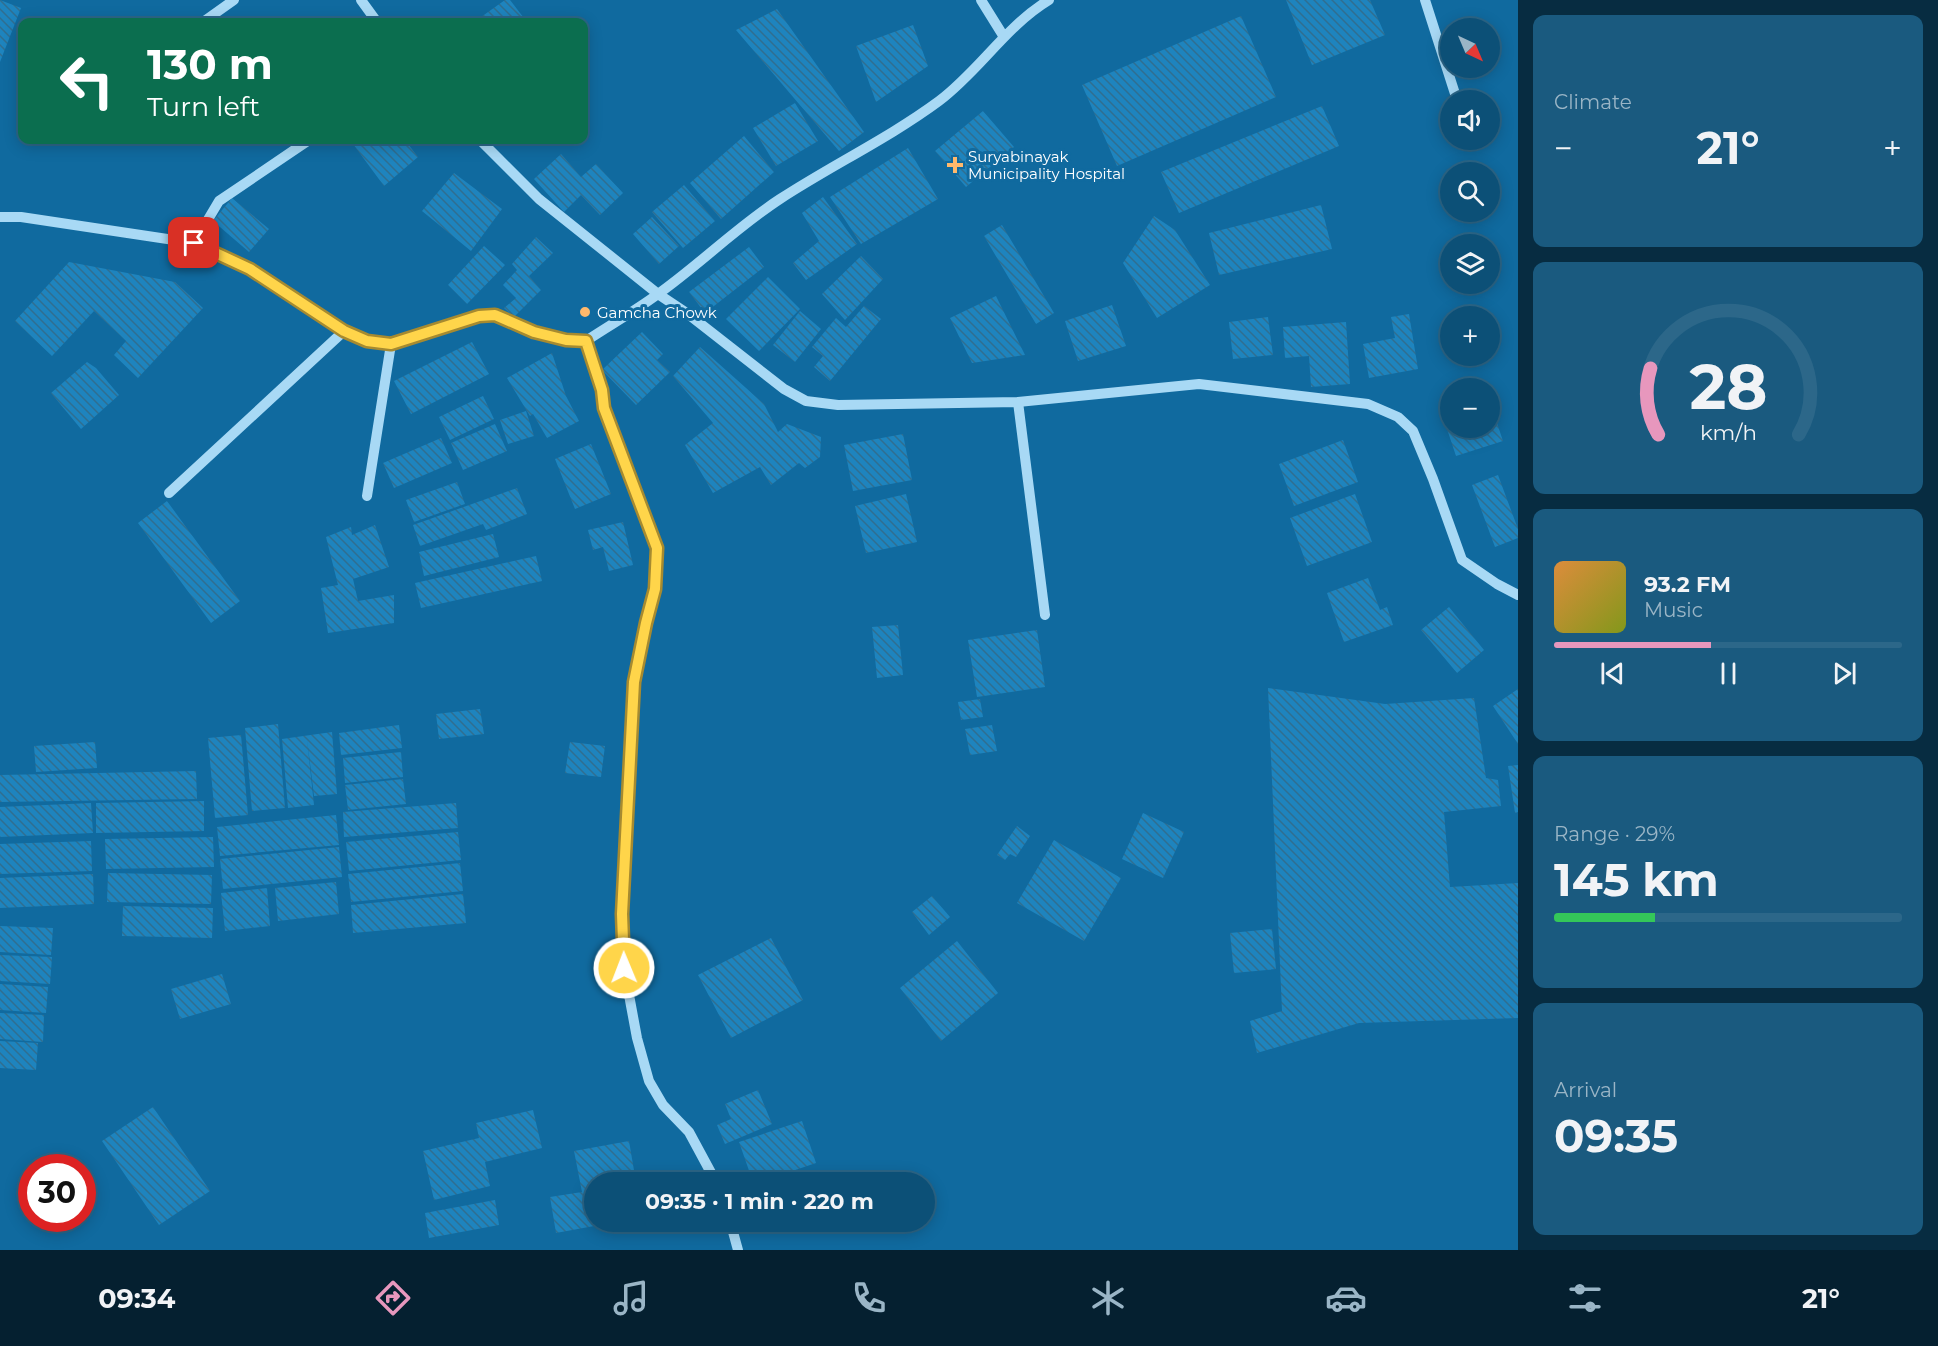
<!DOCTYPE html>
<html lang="en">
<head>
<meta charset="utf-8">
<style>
	:root { --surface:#0c5077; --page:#1a5a7f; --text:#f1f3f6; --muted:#9ab5c6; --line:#2c6789; --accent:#e797bd }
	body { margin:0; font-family:Montserrat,sans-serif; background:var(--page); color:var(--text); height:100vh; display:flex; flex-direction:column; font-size:22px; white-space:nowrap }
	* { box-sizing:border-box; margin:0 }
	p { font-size:20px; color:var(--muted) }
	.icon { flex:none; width:33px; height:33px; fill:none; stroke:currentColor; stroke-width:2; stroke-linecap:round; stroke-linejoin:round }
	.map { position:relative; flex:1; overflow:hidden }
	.drawer { display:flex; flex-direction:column; gap:15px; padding:15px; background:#072c41; width:420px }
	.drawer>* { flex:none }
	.hud { position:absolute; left:18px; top:18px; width:570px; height:126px; border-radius:12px; box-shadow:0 3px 15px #0003,0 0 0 2px var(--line); background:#0b6e4f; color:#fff; overflow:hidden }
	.needle { width:39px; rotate:136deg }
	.buttons { position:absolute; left:1440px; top:18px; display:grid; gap:12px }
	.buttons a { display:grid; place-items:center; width:60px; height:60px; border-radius:50%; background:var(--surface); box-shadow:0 3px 15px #0003,0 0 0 2px var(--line); font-size:30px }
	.speed { position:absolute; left:18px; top:1154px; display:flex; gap:12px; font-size:30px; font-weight:700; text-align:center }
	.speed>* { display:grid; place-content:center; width:78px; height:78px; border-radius:50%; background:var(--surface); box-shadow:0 3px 15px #0003,0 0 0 2px var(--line); line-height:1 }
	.speed .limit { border:9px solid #d22; background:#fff; color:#111 }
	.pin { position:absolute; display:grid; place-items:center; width:51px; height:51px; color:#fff; margin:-26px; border-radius:12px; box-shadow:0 3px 9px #0006 }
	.me { position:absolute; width:66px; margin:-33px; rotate:359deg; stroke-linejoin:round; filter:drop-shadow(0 0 4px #0008) }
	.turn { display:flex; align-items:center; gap:21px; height:126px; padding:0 30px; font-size:27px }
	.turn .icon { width:78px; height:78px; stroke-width:2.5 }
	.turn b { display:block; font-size:42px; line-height:51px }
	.big { font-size:45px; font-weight:700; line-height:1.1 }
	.drawer .widget { flex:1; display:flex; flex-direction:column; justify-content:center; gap:9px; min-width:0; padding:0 21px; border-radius:12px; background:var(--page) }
	.drawer .dial { align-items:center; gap:0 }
	.dial svg { height:156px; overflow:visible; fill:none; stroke:var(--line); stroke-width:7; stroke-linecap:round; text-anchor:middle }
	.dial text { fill:var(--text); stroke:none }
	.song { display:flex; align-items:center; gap:18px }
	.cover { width:72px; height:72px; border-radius:9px; background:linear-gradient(135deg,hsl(30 70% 55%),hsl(70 70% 35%)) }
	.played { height:6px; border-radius:3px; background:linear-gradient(90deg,var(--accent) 45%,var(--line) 45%) }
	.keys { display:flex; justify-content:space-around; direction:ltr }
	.heat { display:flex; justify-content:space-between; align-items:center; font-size:33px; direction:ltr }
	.charge { height:9px; border-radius:4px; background:linear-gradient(90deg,#34c759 29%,var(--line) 0) }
	.trip { position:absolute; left:584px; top:1172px; width:351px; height:60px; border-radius:30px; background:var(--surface); box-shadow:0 3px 15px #0003,0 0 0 2px var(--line); font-weight:700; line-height:60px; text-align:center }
	.tabs { display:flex; height:96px; justify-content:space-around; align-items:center; background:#052030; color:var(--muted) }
	.tabs .icon { width:42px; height:42px }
	.tabs .selected { color:var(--accent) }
	.tabs b { font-size:27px; color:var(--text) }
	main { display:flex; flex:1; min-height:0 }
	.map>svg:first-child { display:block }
</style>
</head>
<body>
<main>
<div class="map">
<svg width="1518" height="1250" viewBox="0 0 1518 1250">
	<defs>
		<pattern id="building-back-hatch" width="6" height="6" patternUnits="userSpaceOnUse" patternTransform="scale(1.5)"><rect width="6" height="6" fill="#1e84be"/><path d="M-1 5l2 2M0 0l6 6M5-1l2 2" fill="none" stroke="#306e90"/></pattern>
	</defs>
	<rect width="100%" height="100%" fill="#106a9f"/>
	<path fill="url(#building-back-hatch)" d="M0,0L21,8L0,62Z
		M505,0H510L527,22H474Z
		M1286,0H1370L1385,35L1312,65Z
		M777,9L864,132L839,151L736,30Z
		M1241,16L1276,97L1117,166L1082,85Z
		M913,25L928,66L876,102L856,46Z
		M795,103L818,141L776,166L753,128Z
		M1322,106L1339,146L1179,213L1161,172Z
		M983,111L1014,147L966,187L935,151Z
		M744,136L774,172L721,219L690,183Z
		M350,140H405L418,157L384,186Z
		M908,148L938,199L861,244L830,197Z
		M561,154L581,177L596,164L623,193L600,215L581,195L564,212L534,179Z
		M454,173L502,209L471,251L422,211Z
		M684,185L715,221L683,248L652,212Z
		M823,197L857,244L806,280L793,263L819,241L802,213Z
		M232,198L269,229L249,252L213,221Z
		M1321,205L1332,249L1219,275L1209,233Z
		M1154,216L1175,230L1210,285L1157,318L1123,263Z
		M652,217L679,246L659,264L633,234Z
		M1002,225L1054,313L1036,324L984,236Z
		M536,237L553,253L529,276L541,290L514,317L504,308L516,298L503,285L517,270L512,264Z
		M484,246L505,265L467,304L448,285Z
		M749,247L764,267L705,313L689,292Z
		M861,256L883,279L845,320L822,294Z
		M69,262L175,282L203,308L138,378L114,355L126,341L94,311L52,356L15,321Z
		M768,277L800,309L759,351L726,319Z
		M996,296L1025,355L972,363L950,318Z
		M1112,305L1126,346L1078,361L1065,321Z
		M864,306L881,319L830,381L814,367L823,356L812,347L836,318L846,327Z
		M800,311L821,329L795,362L773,345Z
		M1409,314L1418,369L1369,378L1363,344L1395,338L1391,317Z
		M1268,317L1273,355L1233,359L1229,322Z
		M1346,322L1350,384L1311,387L1309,356L1285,358L1283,327Z
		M642,332L663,354L657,360L670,372L636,405L602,370Z
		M472,342L489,374L411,414L394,381Z
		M700,347L764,404L778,432L787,424L821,437L820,457L805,468L799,463L771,485L760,467L713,493L685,445L713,423L673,376Z
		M552,353L566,396L579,421L547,438L533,414L530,416L507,378Z
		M87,362L96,368L119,395L81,429L51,393Z
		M483,396L494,419L450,440L439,417Z
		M1490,402L1503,441L1456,456L1442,414L1450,411V428H1490Z
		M526,411L534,436L508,444L500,420Z
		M495,424L507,451L463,470L451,443Z
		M903,434L912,480L853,491L844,445Z
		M441,438L452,463L394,488L383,463Z
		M1343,440L1358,482L1294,506L1279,464Z
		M591,444L611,494L575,509L555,459Z
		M1498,475L1518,529V538L1495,547L1472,485Z
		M457,482L465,504L414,522L406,500Z
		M517,488L527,514L486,530L483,524L420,546L413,525Z
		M906,494L917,542L866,553L855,506Z
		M1355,494L1372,542L1307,566L1290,518Z
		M167,501L240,601L211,623L138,523Z
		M623,522L633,565L609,571L603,547L593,550L588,530Z
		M375,525L389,567L353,579L358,601L394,595V623L328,633L321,588L338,585L326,537L351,527L352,535Z
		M493,534L499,557L424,576L419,552Z
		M536,556L542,581L421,608L415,583Z
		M1368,578L1380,610L1387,607L1393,625L1344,642L1327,593Z
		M1449,607L1484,650L1457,673L1421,630Z
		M898,625L903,675L877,678L872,627Z
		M1037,630L1045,687L977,697L968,640Z
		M1268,688L1385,704L1474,698L1486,778L1498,780L1501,806L1444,812L1450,887L1518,883V1018L1359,1023L1257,1053L1250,1021L1282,1011Z
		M1518,689V744L1493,706Z
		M980,699L983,717L961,720L958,702Z
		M480,709L484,734L439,739L436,714Z
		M278,724L285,808L252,811L245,728Z
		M399,725L402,748L341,755L339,733Z
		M992,725L997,751L970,755L965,729Z
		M332,732L337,794L314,796L307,739L314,805L288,808L282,739Z
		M241,735L248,815L215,818L208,738Z
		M95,742L97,768L36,772L34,746Z
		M570,742L605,746L601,777L565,773Z
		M401,752L403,777L345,783L343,758Z
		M1518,765V812L1515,813L1508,766Z
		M196,771L197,799L0,802V775Z
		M403,779L406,804L348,810L345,785Z
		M204,801V831L96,833V803Z
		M91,803L93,833L0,837V807Z
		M456,803L458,828L344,837L343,812Z
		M1143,813L1184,832L1163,878L1122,859Z
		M336,815L339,845L220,856L217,827Z
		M1017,826L1030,836L1016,857L1010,854L1005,860L997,855Z
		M458,832L461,860L349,871L346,842Z
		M213,837L214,867L106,869L105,839Z
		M1054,840L1121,878L1084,941L1017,903Z
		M91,841L92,871L0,874V844Z
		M339,847L342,877L223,889L220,859Z
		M460,863L463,891L351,902L348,874Z
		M108,873L212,875L211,904L107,902Z
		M93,874L94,904L0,908V878Z
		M336,882L339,914L278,921L275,888Z
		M267,888L270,926L225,931L221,893Z
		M463,894L466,923L353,933L351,905Z
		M932,896L950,917L929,935L912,912Z
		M123,906L213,908L212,938L122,936Z
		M0,926L53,928L51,955L0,952Z
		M1272,929L1276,969L1234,973L1230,933Z
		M771,938L803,1000L731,1038L698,975Z
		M957,941L998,993L941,1041L900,988Z
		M0,955L52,957L50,984L0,981Z
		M222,974L231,1004L180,1019L171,989Z
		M0,984L48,987L46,1013L0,1010Z
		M0,1013L44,1015L43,1042L0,1039Z
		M0,1041L38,1043L36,1070L0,1068Z
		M758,1090L772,1124L725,1144L717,1125L731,1119L725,1104Z
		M153,1107L210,1191L159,1225L102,1141Z
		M533,1110L542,1148L485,1162L490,1186L434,1200L423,1151L479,1138L476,1123Z
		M802,1121L816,1163L760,1182H753L739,1142Z
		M629,1141L636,1182H594V1221H605V1224L556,1233L550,1197L582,1192L574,1151Z
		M495,1200L499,1225L429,1238L425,1213Z"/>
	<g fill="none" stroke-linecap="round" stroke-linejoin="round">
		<path stroke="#a8d9f5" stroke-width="10" d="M361,0L377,22
			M981,0L1004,37
			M1425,0L1457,100
			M203,22L234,0
			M480,140L539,199L658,294L688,314L784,389L806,401L838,405L1018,402L1199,384L1368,404L1398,417L1413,431L1433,479L1462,560L1497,584L1518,595
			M0,217H21L194,243L250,269L344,331L367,341L391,344L479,316L495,315L534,332L566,341H586
			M194,243L219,201L309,140
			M586,341L602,390L604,408L657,548L655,589L646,623L634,682L623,914L624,968L637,1038L649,1081L663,1105L689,1132L716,1182
			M586,341C610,325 635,311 658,294C700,264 737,227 780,199C832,165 889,138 939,101C979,71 1006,26 1049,0
			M1018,402L1045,615
			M169,493L344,331
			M367,496L391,344
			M730,1221L738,1250"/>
	</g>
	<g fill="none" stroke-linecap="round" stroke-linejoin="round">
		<defs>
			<path id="route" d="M194,243L250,269L344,331L367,341L391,344L479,316L495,315L534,332L566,340L586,341L602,390L604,408L657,548L655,589L646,623L634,682L622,914L624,968"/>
		</defs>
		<use href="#route" stroke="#a68a30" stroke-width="15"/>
		<use href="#route" stroke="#ffd54a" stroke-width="10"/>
	</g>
	<g fill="#ffb96c" stroke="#106a9f" stroke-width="2">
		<path d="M952 156h6v6h6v6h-6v6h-6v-6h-6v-6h6z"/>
		<circle cx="585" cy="312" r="6"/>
	</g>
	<g text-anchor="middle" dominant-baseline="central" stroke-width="6" stroke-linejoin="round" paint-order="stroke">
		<g font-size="15" fill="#fff" stroke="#106a9f" text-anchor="start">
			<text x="968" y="156">Suryabinayak<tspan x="968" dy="17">Municipality Hospital</tspan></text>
			<text x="597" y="312">Gamcha Chowk</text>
		</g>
	</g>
</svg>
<div class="buttons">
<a><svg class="needle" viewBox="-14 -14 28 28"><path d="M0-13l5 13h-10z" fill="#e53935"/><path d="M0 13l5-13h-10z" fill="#9ab5c6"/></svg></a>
<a><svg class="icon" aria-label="sound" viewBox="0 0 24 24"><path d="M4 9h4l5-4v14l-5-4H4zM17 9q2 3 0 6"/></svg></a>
<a><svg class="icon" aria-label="search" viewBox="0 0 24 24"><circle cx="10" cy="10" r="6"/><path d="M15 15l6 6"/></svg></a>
<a><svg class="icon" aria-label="layers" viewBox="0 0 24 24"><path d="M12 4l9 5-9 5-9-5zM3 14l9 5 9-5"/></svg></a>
<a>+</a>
<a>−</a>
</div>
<div class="speed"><div class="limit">30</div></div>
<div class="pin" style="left:194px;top:243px;background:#d93025"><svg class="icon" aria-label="arrive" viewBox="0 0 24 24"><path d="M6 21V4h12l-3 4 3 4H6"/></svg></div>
<svg class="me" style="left:624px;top:968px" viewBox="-20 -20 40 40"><circle r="17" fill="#ffd54a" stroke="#fff" stroke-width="3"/><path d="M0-11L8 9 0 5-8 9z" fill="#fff"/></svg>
<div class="trip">09:35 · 1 min · 220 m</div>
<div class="hud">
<div class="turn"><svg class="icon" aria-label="left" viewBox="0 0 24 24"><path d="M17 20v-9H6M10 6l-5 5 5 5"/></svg><div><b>130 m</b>Turn left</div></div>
</div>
</div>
<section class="drawer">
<div class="widget"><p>Climate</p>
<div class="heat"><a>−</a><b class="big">21°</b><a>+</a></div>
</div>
<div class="widget dial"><svg viewBox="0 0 100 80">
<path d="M14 69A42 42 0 1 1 86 69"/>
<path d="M14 69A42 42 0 0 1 10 35" stroke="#e797bd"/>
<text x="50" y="56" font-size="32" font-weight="700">28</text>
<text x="50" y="72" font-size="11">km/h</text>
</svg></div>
<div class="widget">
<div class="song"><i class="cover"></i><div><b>93.2 FM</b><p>Music</p></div></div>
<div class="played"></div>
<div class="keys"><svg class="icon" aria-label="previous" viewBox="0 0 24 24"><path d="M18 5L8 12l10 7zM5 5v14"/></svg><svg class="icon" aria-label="pause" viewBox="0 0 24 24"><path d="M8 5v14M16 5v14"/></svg><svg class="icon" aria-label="next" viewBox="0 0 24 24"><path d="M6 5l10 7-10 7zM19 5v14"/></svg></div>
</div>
<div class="widget"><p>Range · 29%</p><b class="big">145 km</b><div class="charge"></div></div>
<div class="widget"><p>Arrival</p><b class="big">09:35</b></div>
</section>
</main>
<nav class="tabs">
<b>09:34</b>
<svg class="icon selected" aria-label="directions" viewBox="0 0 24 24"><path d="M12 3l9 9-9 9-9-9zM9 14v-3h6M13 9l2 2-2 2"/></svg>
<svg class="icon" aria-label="music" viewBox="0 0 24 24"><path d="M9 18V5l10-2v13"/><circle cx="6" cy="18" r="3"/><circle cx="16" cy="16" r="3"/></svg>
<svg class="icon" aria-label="phone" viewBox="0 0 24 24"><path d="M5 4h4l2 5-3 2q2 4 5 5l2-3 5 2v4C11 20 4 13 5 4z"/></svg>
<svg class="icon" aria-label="climate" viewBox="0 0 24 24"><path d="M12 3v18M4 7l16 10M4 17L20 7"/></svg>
<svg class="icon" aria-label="car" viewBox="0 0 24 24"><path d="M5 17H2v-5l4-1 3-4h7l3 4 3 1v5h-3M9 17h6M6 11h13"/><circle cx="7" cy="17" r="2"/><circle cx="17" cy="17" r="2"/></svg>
<svg class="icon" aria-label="filters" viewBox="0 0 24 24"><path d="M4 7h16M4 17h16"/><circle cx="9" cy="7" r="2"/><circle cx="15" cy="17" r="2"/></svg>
<b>21°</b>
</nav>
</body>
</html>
